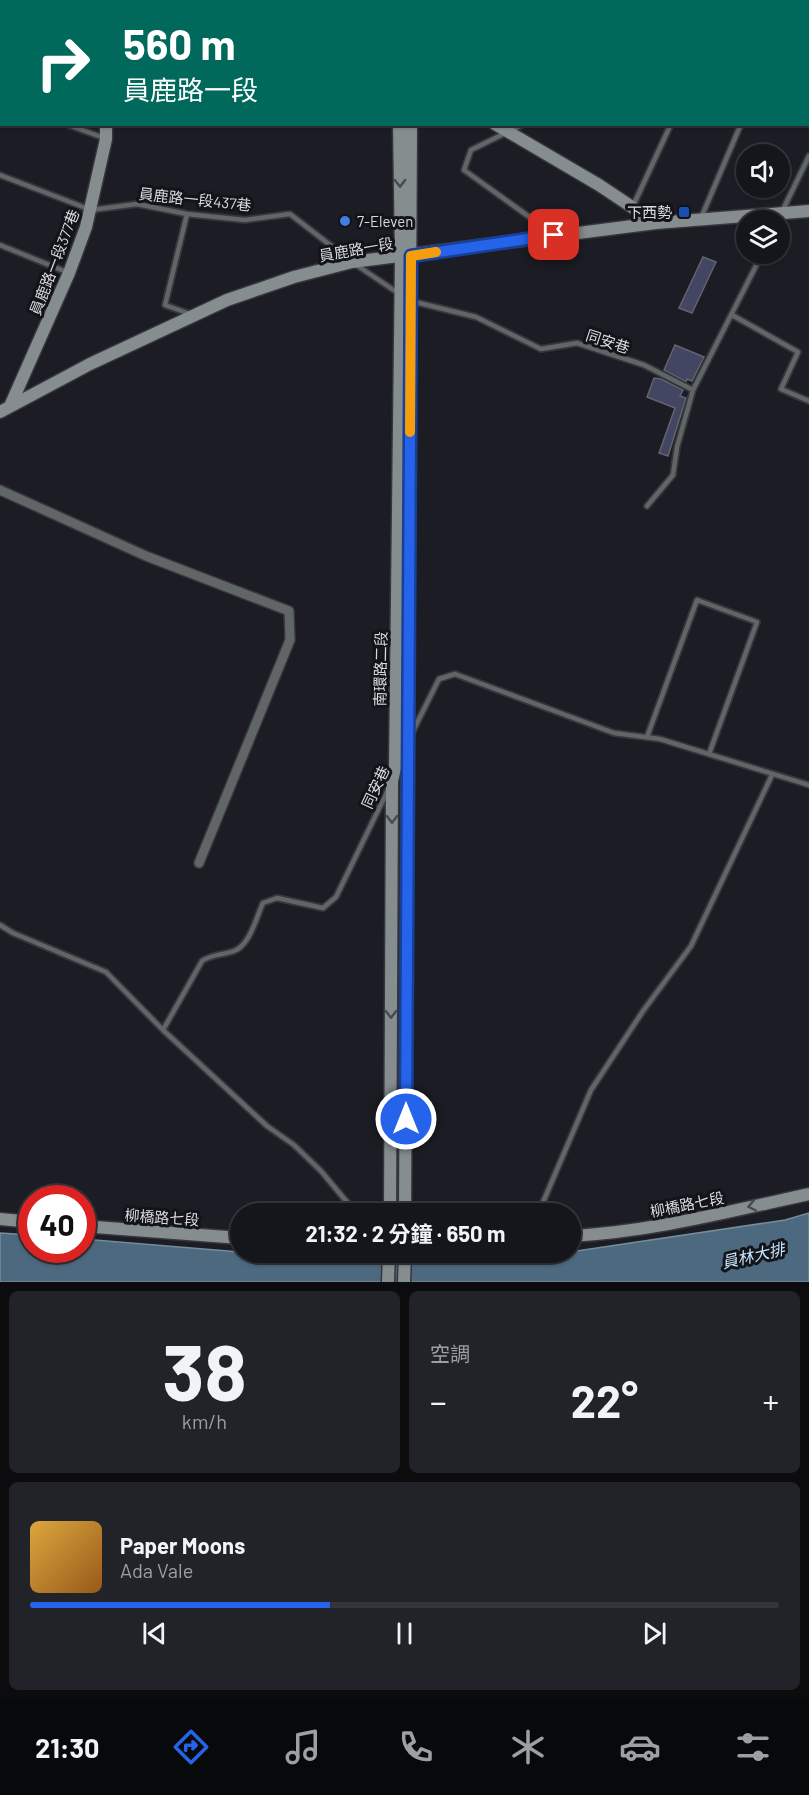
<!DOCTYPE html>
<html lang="zh-TW">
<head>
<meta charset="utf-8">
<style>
	:root { --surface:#15161b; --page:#222328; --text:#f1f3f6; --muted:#9d9fa3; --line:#34353a; --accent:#2563eb }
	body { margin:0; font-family:Barlow,"Noto Sans TC",sans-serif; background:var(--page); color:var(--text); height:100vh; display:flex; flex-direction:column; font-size:22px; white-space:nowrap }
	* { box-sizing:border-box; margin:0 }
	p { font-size:20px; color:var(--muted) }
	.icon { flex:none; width:33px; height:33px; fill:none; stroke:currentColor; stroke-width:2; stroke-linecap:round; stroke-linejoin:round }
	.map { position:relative; height:1282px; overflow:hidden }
	.details { display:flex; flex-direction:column; gap:9px; padding:9px; background:#0c0c0f; flex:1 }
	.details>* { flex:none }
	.top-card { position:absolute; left:0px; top:0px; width:810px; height:126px; box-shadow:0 2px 4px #0004,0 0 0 2px var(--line); background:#00695c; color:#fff; overflow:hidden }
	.buttons { position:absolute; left:736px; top:144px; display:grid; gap:12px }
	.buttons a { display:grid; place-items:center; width:54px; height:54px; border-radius:50%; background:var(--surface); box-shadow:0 2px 4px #0004,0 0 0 2px var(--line); font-size:30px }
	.speed { position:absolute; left:18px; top:1185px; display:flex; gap:12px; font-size:30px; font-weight:700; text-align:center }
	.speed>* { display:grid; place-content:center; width:78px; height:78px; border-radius:50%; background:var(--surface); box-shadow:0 2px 4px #0004,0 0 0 2px var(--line); line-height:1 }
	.speed .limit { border:9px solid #d22; background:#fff; color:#111 }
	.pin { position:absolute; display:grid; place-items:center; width:51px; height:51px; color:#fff; margin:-26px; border-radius:12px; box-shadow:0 3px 9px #0006 }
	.me { position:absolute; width:66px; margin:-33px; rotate:0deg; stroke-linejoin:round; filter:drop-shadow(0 0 4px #0008) }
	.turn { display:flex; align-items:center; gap:21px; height:126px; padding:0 24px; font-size:27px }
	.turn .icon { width:78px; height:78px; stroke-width:2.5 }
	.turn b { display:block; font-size:42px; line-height:51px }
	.big { font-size:45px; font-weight:700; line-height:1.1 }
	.details .widget { flex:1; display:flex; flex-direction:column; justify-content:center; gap:9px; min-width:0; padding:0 21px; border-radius:9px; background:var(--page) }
	.details .dial { align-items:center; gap:0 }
	.dial b { font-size:78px; line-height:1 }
	.song { display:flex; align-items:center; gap:18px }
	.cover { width:72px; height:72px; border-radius:9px; background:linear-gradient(135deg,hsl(40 70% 55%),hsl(30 70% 35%)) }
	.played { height:6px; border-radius:3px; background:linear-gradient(90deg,var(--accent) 40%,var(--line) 40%) }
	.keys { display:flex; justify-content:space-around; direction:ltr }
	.heat { display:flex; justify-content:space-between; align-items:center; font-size:33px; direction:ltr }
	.details .tiles { flex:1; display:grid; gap:9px; grid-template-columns:1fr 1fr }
	.widget:last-child { grid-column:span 2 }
	.trip { position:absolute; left:230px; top:1203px; width:351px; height:60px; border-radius:30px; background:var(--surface); box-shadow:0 2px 4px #0004,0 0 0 2px var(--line); font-weight:700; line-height:60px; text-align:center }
	.dock { display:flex; height:96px; justify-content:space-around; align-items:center; background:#08090b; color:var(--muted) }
	.dock .icon { width:42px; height:42px }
	.dock .current { color:var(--accent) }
	.dock b { font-size:27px; color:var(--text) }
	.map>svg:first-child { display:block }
</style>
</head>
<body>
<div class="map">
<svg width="809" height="1282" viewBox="0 0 809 1282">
	<rect width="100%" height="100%" fill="#1c1d24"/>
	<path fill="#4c697f" stroke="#768b9c" stroke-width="1.5" d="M809,1213V1282H0V1233L31,1235L32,1250H82L83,1239L240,1252L470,1264L570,1252L785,1220Z"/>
	<path fill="#434663" stroke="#62636b" stroke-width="1.5" d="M703,257L716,262L692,313L679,308Z
		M675,345L704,357L692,381L687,379L686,382L664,370Z
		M654,378L661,379L683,390L680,396L686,398L668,456L659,453L675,408L647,397Z"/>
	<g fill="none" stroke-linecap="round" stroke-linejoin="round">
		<defs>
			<path id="lane" d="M0,5L2,6
				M808,20H809
				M66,124L104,138
				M524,124L471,150L464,170L553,234
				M0,175L91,210L137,204L187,214L245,220L290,214L352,262L398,293
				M633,206L671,124
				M187,214L165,305L190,314
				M701,218L741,124
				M778,220L809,156
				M0,245L69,273
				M411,301L476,317L541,349L577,343L644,365L693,390
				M732,315L798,352L781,389L809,401
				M647,506L673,475L677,447L693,390L762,254
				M411,735L439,679L455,674L614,733L660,739L809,785
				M647,737L697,600L757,622L709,754
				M0,925L13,933L106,972L163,1030L267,1126L294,1145L321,1171L357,1214
				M163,1030L202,961C212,954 223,955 234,951C250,945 256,918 263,903L277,898L323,908L336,897L388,790
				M538,1214L591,1090L643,1011L691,946L772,775"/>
			<path id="street" d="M0,490L146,556L289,611L290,640L199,863"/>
			<path id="secondary" d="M305,0L307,2
				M118,2V0
				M402,2V0
				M416,2V0
				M495,124L599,185L656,223
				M11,404L69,273L86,227L106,139V124
				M0,412L90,364L227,300L294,277L352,262L656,223L809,211
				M390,1214L392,781L395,768L401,256L399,124
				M405,1214L411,124
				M0,1219L32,1222
				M82,1226L240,1238
				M570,1236C651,1232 730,1211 809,1194
				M388,1282L389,1252
				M404,1282L405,1252"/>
		</defs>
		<use href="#lane" stroke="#36373e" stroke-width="8"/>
		<use href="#street" stroke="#36373e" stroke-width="12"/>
		<use href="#secondary" stroke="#36373e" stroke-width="15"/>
		<use href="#lane" stroke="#606565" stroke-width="4.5"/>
		<use href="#street" stroke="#606565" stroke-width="9"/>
		<use href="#secondary" stroke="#868d8e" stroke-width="12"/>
	</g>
	<defs><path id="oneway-chevron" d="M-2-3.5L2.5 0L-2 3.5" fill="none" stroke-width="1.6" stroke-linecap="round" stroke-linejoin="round" transform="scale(1.5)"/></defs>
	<g stroke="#474a4e">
		<use href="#oneway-chevron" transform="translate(400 183) rotate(89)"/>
		<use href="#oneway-chevron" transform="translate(392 819) rotate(90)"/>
		<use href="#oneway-chevron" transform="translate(391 1014) rotate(90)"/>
		<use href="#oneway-chevron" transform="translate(752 1206) rotate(168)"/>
	</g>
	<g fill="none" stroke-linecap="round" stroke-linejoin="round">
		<defs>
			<path id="route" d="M406,1119L411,256L554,235"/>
		</defs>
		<use href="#route" stroke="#184099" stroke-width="15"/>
		<use href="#route" stroke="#2563eb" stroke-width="10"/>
		<path stroke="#f59e0b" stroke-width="10" d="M410,432L411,256L436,252"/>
	</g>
	<rect fill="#1a4fb4" stroke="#13141a" stroke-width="2" x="678" y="206" width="12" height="12" rx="3"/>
	<circle fill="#3f7fe0" stroke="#13141a" stroke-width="2" cx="345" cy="221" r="6"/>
	<g text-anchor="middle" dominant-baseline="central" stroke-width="6" stroke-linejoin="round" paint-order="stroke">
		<g font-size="15" fill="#d9dadf" stroke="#13141a">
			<text transform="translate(195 199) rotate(6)">員鹿路一段437巷</text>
			<text transform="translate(356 249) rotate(-10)">員鹿路一段</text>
			<text transform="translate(54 262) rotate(-69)">員鹿路一段377巷</text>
			<text transform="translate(608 341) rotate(18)">同安巷</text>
			<text transform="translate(380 669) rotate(-89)">南環路二段</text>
			<text transform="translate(375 787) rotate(-65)">同安巷</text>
			<text transform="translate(687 1204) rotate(-11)">柳橋路七段</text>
			<text transform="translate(162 1217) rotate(4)">柳橋路七段</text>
		</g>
		<g font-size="15" fill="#d9dadf" stroke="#13141a" text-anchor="end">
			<text x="672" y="212">下西勢</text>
			<text x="357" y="221" text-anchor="start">7-Eleven</text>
		</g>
		<g font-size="16" font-style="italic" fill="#c7e6ff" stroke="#13141a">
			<text transform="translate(753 1255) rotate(-13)">員林大排</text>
		</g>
	</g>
</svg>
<div class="buttons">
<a><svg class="icon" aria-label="sound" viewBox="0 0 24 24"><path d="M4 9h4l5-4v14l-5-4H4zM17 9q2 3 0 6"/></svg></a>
<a><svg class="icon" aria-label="layers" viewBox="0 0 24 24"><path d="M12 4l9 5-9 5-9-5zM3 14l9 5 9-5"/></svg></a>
</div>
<div class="speed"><div class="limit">40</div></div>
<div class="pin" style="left:554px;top:235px;background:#d93025"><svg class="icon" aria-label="arrive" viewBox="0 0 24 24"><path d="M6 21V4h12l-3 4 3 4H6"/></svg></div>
<svg class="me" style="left:406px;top:1119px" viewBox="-20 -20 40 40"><circle r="17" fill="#2563eb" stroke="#fff" stroke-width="3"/><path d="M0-11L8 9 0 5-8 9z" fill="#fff"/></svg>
<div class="trip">21:32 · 2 分鐘 · 650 m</div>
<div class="top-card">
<div class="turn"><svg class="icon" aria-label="right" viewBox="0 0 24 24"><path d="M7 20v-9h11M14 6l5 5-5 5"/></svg><div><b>560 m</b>員鹿路一段</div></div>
</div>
</div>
<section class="details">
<div class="tiles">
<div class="widget dial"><b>38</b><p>km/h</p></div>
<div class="widget"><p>空調</p>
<div class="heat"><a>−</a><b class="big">22°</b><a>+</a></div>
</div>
<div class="widget">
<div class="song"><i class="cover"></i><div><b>Paper Moons</b><p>Ada Vale</p></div></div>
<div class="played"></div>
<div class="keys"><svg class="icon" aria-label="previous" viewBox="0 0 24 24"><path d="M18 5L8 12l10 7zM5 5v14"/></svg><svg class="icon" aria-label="pause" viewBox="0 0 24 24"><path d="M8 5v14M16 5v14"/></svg><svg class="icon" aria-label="next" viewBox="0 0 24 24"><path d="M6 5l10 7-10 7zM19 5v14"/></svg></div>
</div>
</div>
</section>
<nav class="dock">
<b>21:30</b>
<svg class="icon current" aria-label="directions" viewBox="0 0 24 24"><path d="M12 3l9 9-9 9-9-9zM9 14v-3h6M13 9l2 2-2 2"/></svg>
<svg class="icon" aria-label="music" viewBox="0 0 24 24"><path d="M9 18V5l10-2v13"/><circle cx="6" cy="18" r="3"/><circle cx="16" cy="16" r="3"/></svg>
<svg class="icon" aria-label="phone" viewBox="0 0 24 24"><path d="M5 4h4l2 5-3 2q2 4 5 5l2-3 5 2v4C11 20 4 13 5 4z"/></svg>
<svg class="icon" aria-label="climate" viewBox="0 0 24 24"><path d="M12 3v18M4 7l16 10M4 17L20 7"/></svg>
<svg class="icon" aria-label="car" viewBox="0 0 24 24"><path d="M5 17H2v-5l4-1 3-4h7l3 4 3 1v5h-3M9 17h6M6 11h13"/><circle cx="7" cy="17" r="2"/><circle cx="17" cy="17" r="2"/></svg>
<svg class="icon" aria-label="filters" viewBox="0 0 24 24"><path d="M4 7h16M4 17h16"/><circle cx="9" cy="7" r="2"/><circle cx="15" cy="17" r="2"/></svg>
</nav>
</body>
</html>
